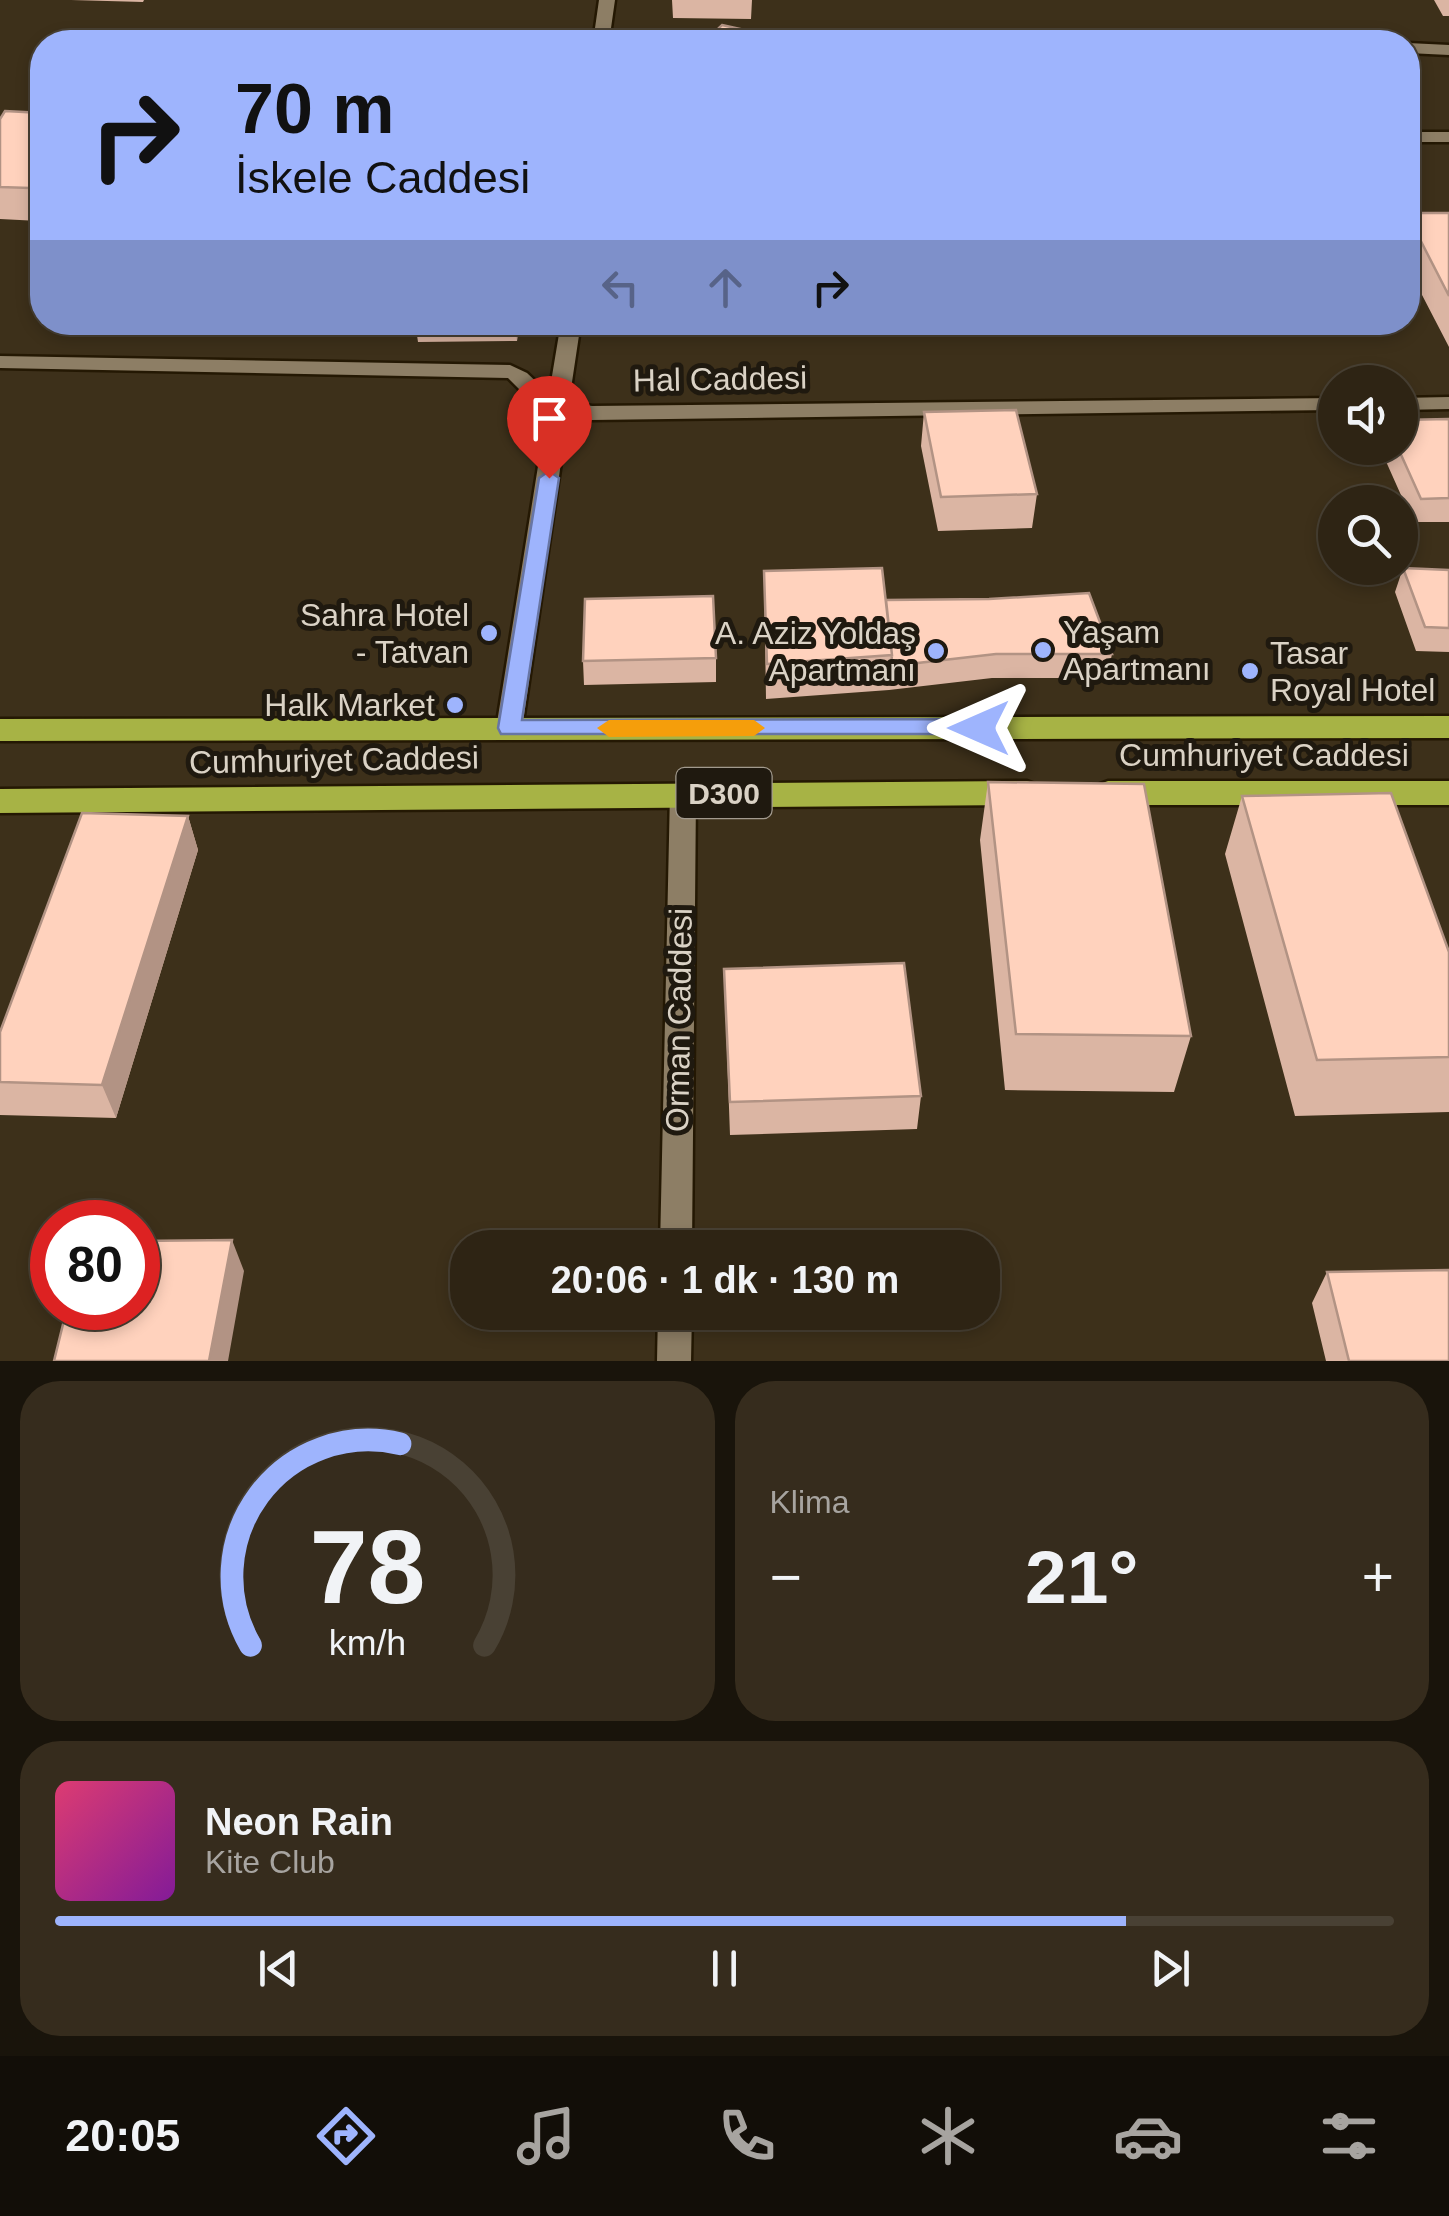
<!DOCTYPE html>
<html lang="tr">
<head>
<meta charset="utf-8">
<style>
	:root { --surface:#2e2414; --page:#362c1d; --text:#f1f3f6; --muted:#a7a4a0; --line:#494134; --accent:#9eb4fd }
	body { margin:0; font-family:Arial,sans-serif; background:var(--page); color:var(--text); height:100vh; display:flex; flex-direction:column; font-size:38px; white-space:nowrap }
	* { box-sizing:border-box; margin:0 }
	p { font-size:32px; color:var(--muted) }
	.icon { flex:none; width:55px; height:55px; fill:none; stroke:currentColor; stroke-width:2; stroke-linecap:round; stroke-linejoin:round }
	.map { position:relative; height:1361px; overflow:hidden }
	.drawer { display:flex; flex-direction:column; gap:20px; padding:20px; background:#19140b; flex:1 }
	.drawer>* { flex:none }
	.banner { position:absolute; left:30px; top:30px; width:1390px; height:305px; border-radius:40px; box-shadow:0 5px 15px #0003,0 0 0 2px var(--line); background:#9eb4fd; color:#111; overflow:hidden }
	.controls { position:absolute; left:1318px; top:365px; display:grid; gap:20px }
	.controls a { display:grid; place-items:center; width:100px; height:100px; border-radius:50%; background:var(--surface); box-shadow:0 5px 15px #0003,0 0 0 2px var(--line); font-size:50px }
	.speed { position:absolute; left:30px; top:1200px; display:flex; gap:20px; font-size:50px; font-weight:700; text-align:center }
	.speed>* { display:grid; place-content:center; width:130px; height:130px; border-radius:50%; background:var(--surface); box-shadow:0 5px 15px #0003,0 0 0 2px var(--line); line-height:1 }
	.speed .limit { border:15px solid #d22; background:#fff; color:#111 }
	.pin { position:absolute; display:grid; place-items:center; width:85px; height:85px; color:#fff; margin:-102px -42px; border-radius:50% 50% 50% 0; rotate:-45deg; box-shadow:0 0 10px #0007 }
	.pin .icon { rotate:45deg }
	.me { position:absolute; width:110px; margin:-55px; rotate:270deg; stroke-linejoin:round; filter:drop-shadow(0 0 8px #0008) }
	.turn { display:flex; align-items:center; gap:35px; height:210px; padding:0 40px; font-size:45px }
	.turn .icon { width:130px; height:130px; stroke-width:2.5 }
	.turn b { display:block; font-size:70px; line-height:85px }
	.lanes { display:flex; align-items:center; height:95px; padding:0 40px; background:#0003; justify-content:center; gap:50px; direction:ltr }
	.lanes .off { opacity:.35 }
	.big { font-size:75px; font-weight:700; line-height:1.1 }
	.drawer .card { flex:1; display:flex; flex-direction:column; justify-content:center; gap:15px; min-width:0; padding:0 35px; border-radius:40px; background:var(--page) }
	.drawer .dial { align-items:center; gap:0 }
	.dial svg { height:260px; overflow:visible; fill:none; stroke:var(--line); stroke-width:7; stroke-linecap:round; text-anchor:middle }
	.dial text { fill:var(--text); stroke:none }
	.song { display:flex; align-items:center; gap:30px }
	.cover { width:120px; height:120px; border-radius:15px; background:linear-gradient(135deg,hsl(340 70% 55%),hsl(290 70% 35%)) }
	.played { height:10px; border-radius:5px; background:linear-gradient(90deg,var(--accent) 80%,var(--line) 80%) }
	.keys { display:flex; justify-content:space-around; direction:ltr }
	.heat { display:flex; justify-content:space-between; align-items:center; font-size:55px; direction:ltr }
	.drawer .tiles { flex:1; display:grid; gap:20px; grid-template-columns:1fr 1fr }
	.card:last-child { grid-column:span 2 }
	.trip { position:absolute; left:450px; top:1230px; width:550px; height:100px; border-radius:40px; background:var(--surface); box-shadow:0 5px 15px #0003,0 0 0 2px var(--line); font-weight:700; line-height:100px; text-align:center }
	.tab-bar { display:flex; height:160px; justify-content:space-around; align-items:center; background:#120e08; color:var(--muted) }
	.tab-bar .icon { width:70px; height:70px }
	.tab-bar .selected { color:var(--accent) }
	.tab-bar b { font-size:45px; color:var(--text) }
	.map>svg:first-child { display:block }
</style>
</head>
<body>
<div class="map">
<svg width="1449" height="1361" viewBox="0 0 1449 1361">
	<rect width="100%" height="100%" fill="#3d301a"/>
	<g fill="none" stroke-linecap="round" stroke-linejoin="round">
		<defs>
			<path id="minor" d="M599,0H615L609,42H593Z
				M1001,31L1207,37L1215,42H613L621,37Z
				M1408,43L1449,45V55L1408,53Z
				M1408,132H1449V142H1408Z
				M561,322H581L569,402L592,406L1335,398V410L592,420L568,415L522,729L518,736H500L496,729L547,410L530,400L508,378L0,368V356L510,365L527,373L549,394Z
				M1449,397V409L1400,410V398Z
				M683,783L692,786L696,793L692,1248H660L670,793L674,786Z
				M658,1312H692L691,1361H657Z"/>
			<path id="highway" d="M1449,716V738L0,741V719Z
				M1027,781L1038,785L1043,793L1038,801L1027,805L0,813V789Z
				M1108,781H1449V805H1108L1097,801L1092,793L1097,785Z"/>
		</defs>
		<use href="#minor" stroke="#241803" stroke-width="5"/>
		<use href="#highway" stroke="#241803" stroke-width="5"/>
		<use href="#minor" fill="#8d7e65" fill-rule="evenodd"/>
		<use href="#highway" fill="#a7b345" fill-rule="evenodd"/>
	</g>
	<path fill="#dbb5a3" d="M71,0H144L143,2Z
		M672,0H752L751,19L673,18Z
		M1434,0H1449V16H1443Z
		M42,113V215L39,221L0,219V119Z
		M1408,213H1449V347L1408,268Z
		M415,322H519L517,341L418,342Z
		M1152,322H1311L1310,326H1154Z
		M924,412L1037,494L1032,528L938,531L921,446Z
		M1449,419V522H1413L1380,448H1400Z
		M1403,568L1449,570V652L1416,651L1395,592Z
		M764,571L1112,654L1107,678H992L889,690L766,699Z
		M716,658V682L584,685L583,661Z
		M988,782L1191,1036L1174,1092L1005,1090L980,840Z
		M1242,796L1449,952V1112L1295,1116L1225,854Z
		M188,816L198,850L116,1118L0,1115V1032Z
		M724,969L921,1096L917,1129L730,1135Z
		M1327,1272L1449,1361H1326L1312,1303Z"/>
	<path fill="#b29384" d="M42,168V215L39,221L30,188Z
		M515,322H519L517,341Z
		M188,816L198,850L116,1118L102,1085Z
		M232,1240L244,1271L228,1361H209Z"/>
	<path fill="#ffd2bd" stroke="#b29384" stroke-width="2.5" d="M722,25L799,42H704Z
		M5,111L42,113V168L30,188L0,187V119Z
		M1408,213H1449V296L1408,216Z
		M1016,410L1037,494L941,497L924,412Z
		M1449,419V498L1421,499L1398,448H1400V420Z
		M882,568L892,655L767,664L764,571Z
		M1403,568L1449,570V628L1425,627Z
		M1089,593L1112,654H996L891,666L892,655L886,600L989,599Z
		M713,596L716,658L583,661L585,599Z
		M988,782L1144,784L1191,1036L1016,1034Z
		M1391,793L1449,952V1057L1317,1060L1242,796Z
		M82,813L188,816L102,1085L0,1082V1032Z
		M904,963L921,1096L730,1102L724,969Z
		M232,1240L209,1361H54L67,1308H138V1241Z
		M1449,1270V1361H1349L1327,1272Z"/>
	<path fill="#9eb4fd" stroke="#6775a4" stroke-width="2.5" d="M549,471L559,478L522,720L979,719L991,728L987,734H501L498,728L539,478Z"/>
	<path fill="#f59e0b" d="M609,720H754L765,728L754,736L609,737L597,728Z"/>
	<g fill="#9eb4fd" stroke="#1f190f" stroke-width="4">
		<circle cx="489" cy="633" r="10"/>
		<circle cx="1043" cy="650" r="10"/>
		<circle cx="936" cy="651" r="10"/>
		<circle cx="1250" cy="671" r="10"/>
		<circle cx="455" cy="705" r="10"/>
	</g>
	<g text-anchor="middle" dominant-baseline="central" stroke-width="10" stroke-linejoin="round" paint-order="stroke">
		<rect fill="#1f190f" stroke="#a29a8e" stroke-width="2.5" x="676.5" y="768" width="95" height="50" rx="8"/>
		<g font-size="30" font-weight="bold" fill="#dad2c5">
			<text x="724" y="793">D300</text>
		</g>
		<g font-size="32" fill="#dad2c5" stroke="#1f190f">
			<text transform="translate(720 379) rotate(-1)">Hal Caddesi</text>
			<text x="1264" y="755">Cumhuriyet Caddesi</text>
			<text transform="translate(334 760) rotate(-1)">Cumhuriyet Caddesi</text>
			<text transform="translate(679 1020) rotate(-89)">Orman Caddesi</text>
		</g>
		<g font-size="32" fill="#dad2c5" stroke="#1f190f" text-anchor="end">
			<text x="469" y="615">Sahra Hotel<tspan x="469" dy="37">- Tatvan</tspan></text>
			<text x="1063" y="632" text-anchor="start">Yaşam<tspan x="1063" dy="37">Apartmanı</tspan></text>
			<text x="916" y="633">A. Aziz Yoldaş<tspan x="916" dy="37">Apartmanı</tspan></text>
			<text x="1270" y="653" text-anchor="start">Tasar<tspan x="1270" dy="37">Royal Hotel</tspan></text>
			<text x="435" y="705">Halk Market</text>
		</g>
	</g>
</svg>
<div class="controls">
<a><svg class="icon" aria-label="sound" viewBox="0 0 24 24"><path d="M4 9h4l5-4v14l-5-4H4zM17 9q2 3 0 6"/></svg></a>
<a><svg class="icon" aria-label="search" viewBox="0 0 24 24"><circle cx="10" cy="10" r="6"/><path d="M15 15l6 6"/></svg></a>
</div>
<div class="speed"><div class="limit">80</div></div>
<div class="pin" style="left:549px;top:478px;background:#d93025"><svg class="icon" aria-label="arrive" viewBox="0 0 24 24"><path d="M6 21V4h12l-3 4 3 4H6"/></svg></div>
<svg class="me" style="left:979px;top:728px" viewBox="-20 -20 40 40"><path d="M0-17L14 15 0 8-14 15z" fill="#9eb4fd" stroke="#fff" stroke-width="4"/></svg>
<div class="trip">20:06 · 1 dk · 130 m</div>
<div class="banner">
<div class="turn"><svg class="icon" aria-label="right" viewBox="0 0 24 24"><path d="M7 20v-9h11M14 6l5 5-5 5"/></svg><div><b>70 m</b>İskele Caddesi</div></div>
<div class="lanes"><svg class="icon off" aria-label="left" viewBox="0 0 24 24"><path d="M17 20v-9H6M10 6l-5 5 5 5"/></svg><svg class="icon off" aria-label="ahead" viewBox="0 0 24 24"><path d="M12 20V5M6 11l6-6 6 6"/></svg><svg class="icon" aria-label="right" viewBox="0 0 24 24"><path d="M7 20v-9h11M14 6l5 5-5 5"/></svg></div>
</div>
</div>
<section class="drawer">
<div class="tiles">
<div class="card dial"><svg viewBox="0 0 100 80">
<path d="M14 69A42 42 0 1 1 86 69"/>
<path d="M14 69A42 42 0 0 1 60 7" stroke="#9eb4fd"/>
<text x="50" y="56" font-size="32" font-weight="700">78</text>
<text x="50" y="72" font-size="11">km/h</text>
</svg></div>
<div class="card"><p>Klima</p>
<div class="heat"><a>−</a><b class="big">21°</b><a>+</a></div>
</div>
<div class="card">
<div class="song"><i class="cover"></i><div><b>Neon Rain</b><p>Kite Club</p></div></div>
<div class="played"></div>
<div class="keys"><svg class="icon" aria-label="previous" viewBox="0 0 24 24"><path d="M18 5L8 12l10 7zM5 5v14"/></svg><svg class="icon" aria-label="pause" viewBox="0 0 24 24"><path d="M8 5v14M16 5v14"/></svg><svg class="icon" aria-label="next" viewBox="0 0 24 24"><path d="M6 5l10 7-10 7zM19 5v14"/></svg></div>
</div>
</div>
</section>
<nav class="tab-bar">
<b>20:05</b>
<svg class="icon selected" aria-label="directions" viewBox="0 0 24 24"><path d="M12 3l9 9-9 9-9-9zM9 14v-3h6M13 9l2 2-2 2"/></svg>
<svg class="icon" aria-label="music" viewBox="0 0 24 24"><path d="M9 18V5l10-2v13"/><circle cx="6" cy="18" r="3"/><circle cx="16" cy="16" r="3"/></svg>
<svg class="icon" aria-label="phone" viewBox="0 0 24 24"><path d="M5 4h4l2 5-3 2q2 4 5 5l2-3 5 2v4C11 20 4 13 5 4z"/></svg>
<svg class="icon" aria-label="climate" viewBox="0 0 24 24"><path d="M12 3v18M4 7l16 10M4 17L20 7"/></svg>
<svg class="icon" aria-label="car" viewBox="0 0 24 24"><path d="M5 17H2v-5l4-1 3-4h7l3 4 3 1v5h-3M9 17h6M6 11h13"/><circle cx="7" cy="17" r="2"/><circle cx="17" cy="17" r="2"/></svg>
<svg class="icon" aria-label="filters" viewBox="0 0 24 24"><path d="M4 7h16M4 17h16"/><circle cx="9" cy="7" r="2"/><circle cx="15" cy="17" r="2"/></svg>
</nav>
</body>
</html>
